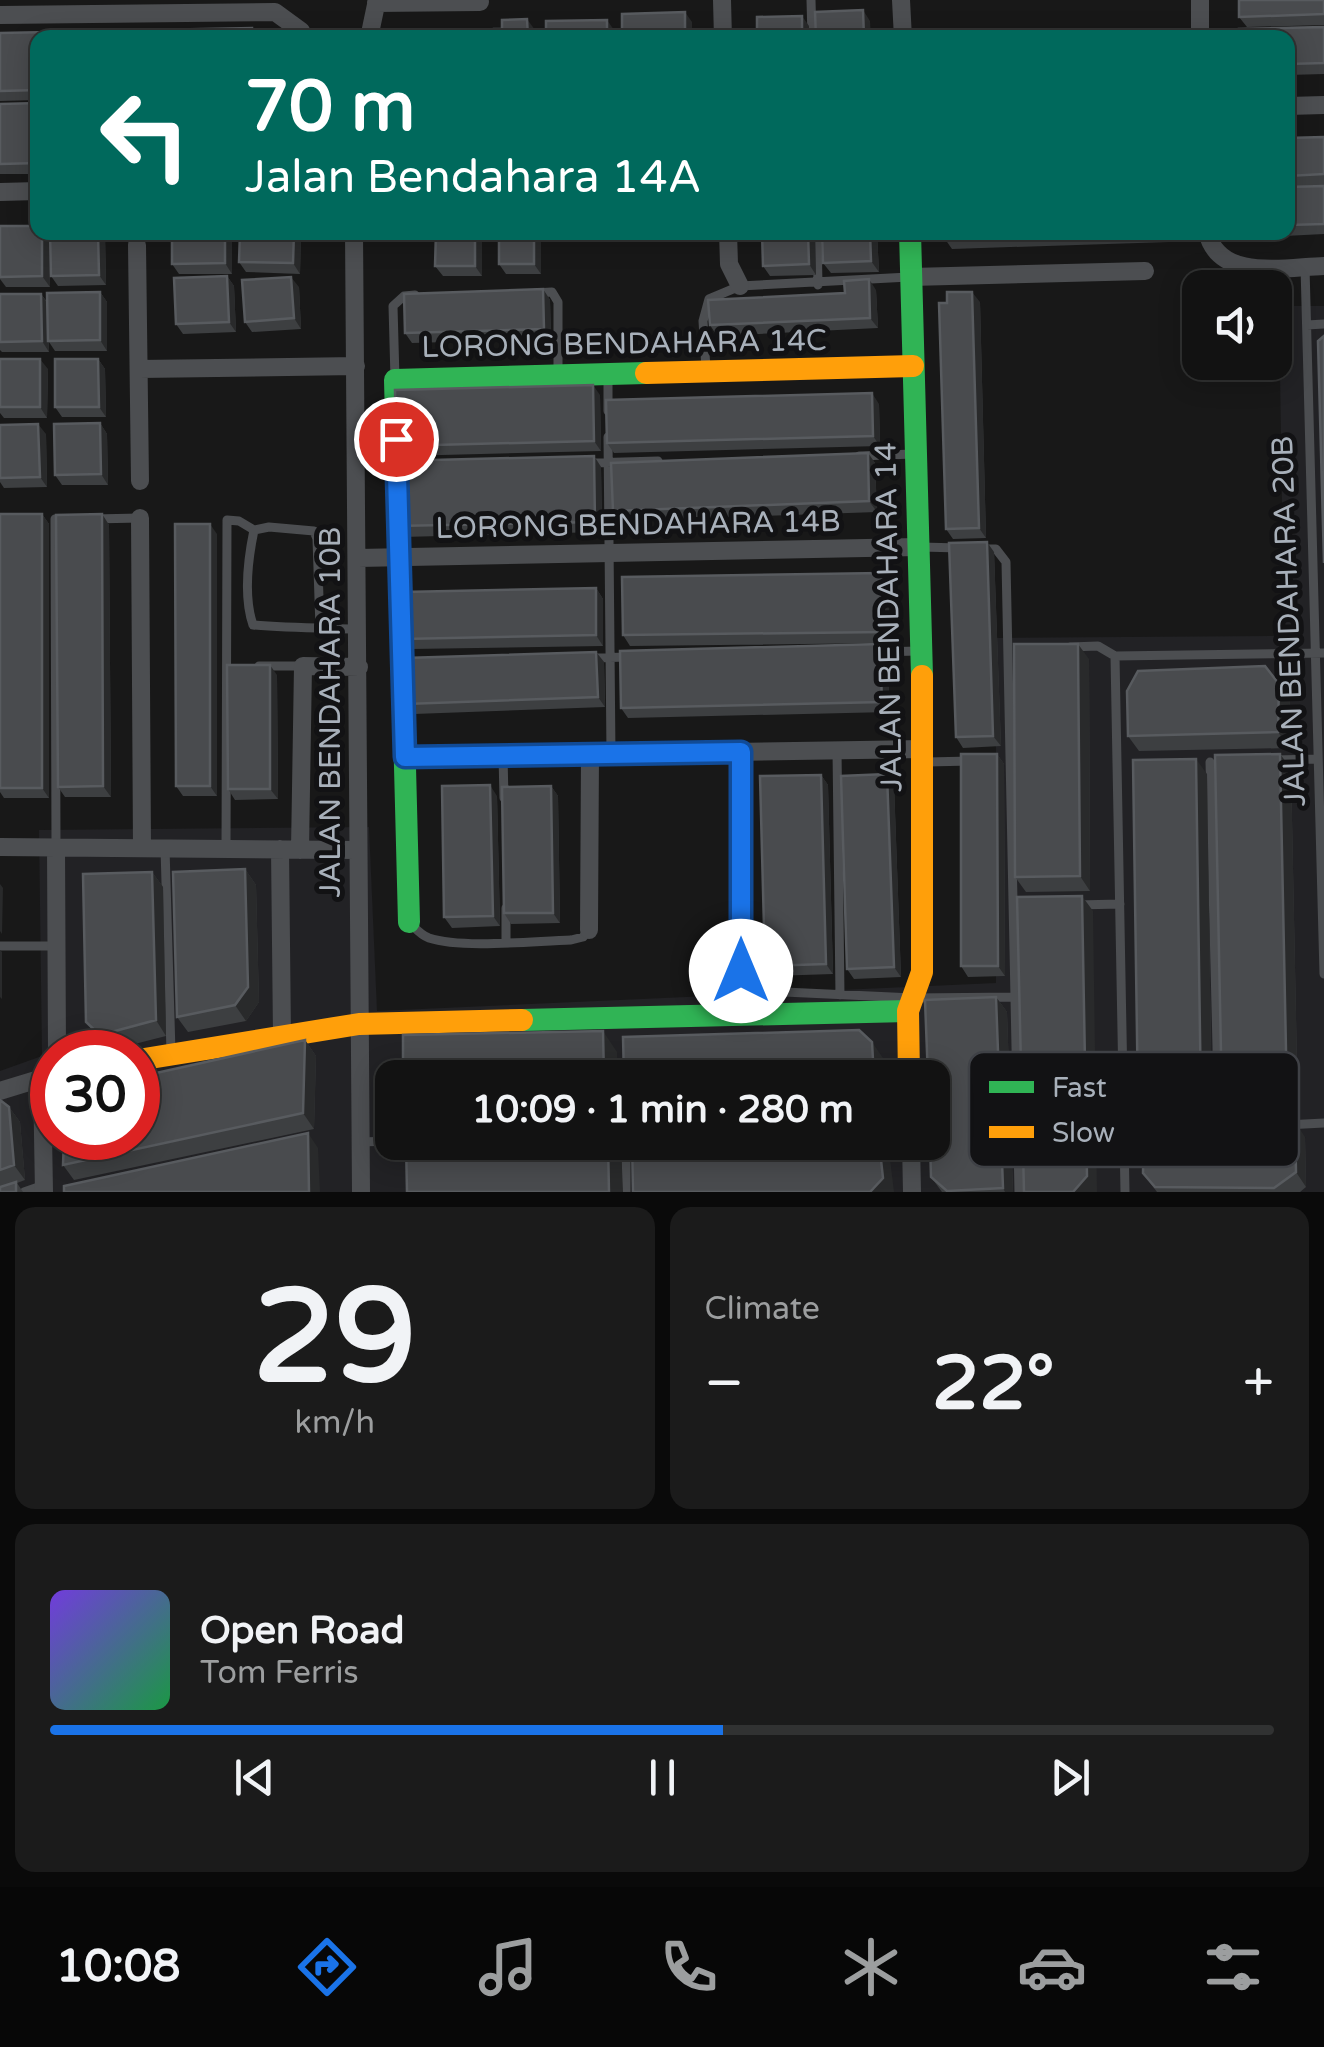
<!DOCTYPE html>
<html lang="en">
<head>
<meta charset="utf-8">
<style>
	:root { --surface:#121212; --page:#1b1b1b; --text:#f1f3f6; --muted:#9c9e9f; --line:#313232; --accent:#1a73e8 }
	body { margin:0; font-family:"Varela Round",sans-serif; background:var(--page); color:var(--text); height:100vh; display:flex; flex-direction:column; font-size:38px; white-space:nowrap }
	* { box-sizing:border-box; margin:0 }
	p { font-size:32px; color:var(--muted) }
	.icon { flex:none; width:55px; height:55px; fill:none; stroke:currentColor; stroke-width:2; stroke-linecap:round; stroke-linejoin:round }
	.map { position:relative; height:1192px; overflow:hidden }
	.details { display:flex; flex-direction:column; gap:15px; padding:15px; background:#0a0a0a; flex:1 }
	.details>* { flex:none }
	.banner { position:absolute; left:30px; top:30px; width:1265px; height:210px; border-radius:20px; box-shadow:0 5px 25px #0003,0 0 0 2px var(--line); background:#00695c; color:#fff; overflow:hidden }
	.controls { position:absolute; left:1182px; top:270px; display:grid; gap:20px }
	.controls a { display:grid; place-items:center; width:110px; height:110px; border-radius:20px; background:var(--surface); box-shadow:0 5px 25px #0003,0 0 0 2px var(--line); font-size:50px }
	.speed { position:absolute; left:30px; top:1030px; display:flex; gap:20px; font-size:50px; font-weight:700; text-align:center }
	.speed>* { display:grid; place-content:center; width:130px; height:130px; border-radius:50%; background:var(--surface); box-shadow:0 5px 25px #0003,0 0 0 2px var(--line); line-height:1 }
	.speed .limit { border:15px solid #d22; background:#fff; color:#111 }
	.pin { position:absolute; display:grid; place-items:center; width:85px; height:85px; color:#fff; margin:-42px; border:5px solid #fff; border-radius:50%; box-shadow:0 2px 10px #0007 }
	.me { position:absolute; width:110px; margin:-55px; rotate:0deg; stroke-linejoin:round; filter:drop-shadow(0 0 8px #0008) }
	.turn { display:flex; align-items:center; gap:35px; height:210px; padding:0 50px; font-size:45px }
	.turn .icon { width:130px; height:130px; stroke-width:2.5 }
	.turn b { display:block; font-size:70px; line-height:85px }
	.big { font-size:75px; font-weight:700; line-height:1.1 }
	.details .card { flex:1; display:flex; flex-direction:column; justify-content:center; gap:15px; min-width:0; padding:0 35px; border-radius:20px; background:var(--page) }
	.details .dial { align-items:center; gap:0 }
	.dial b { font-size:130px; line-height:1 }
	.song { display:flex; align-items:center; gap:30px }
	.cover { width:120px; height:120px; border-radius:15px; background:linear-gradient(135deg,hsl(260 70% 55%),hsl(140 70% 35%)) }
	.played { height:10px; border-radius:5px; background:linear-gradient(90deg,var(--accent) 55%,var(--line) 55%) }
	.keys { display:flex; justify-content:space-around; direction:ltr }
	.heat { display:flex; justify-content:space-between; align-items:center; font-size:55px; direction:ltr }
	.details .tiles { flex:1; display:grid; gap:15px; grid-template-columns:1fr 1fr }
	.card:last-child { grid-column:span 2 }
	.trip { position:absolute; left:375px; top:1060px; width:575px; height:100px; border-radius:20px; background:var(--surface); box-shadow:0 5px 25px #0003,0 0 0 2px var(--line); font-weight:700; line-height:100px; text-align:center }
	.tab-bar { display:flex; height:160px; justify-content:space-around; align-items:center; background:#070707; color:var(--muted) }
	.tab-bar .icon { width:70px; height:70px }
	.tab-bar .selected { color:var(--accent) }
	.tab-bar b { font-size:45px; color:var(--text) }
	.map>svg:first-child { display:block }
</style>
</head>
<body>
<div class="map">
<svg width="1324" height="1192" viewBox="0 0 1324 1192">
	<rect width="100%" height="100%" fill="#181818"/>
	<path fill="#222225" fill-rule="evenodd" d="M1279,306H1324V1192H0V1071L42,1056L39,830L369,827L377,1011L996,983V638L1284,636ZM52,1052H138V1138H52ZM392,1078H932V1142H392Z"/>
	<g fill="none" stroke-linecap="round" stroke-linejoin="round">
		<path stroke="#4c4e51" stroke-width="9" d="M811,0L812,38
			M817,232L818,285
			M1305,267L1324,974
			M535,293L552,292L558,302V373
			M1307,325L1324,324
			M706,369L703,321L709,299L740,286L909,277
			M608,377V411
			M395,379L393,306L404,296L415,295
			M608,437L611,754
			M859,456L913,454
			M589,463L658,461
			M55,519L56,846
			M93,519L140,518
			M921,547L960,548
			M981,549H996L1006,562L1019,1192
			M320,628L317,539L314,531L269,527L254,530C248,559 243,596 253,625C287,628 321,628 356,629
			M1070,647L1098,646L1115,656
			M875,652L919,651
			M1115,656L1125,1192
			M1115,656L1324,653
			M590,658L629,657
			M259,666H303
			M837,750L840,995
			M503,756L504,798
			M1275,760L1318,759
			M927,762L971,761
			M1210,762L1219,1128
			M165,848L171,1052
			M226,849L227,520L239,521L254,530
			M1077,905L1120,904
			M506,908V942
			M411,924C417,930 421,935 429,938C462,949 534,941 571,940L583,937L589,930
			M0,946H56
			M746,986L763,991L913,998L1016,997
			M1286,1125L1324,1123
			M1124,1130H1156
			M360,1142L392,1141
			M626,1142V1192
			M24,1192L44,1185"/>
		<path stroke="#4c4e51" stroke-width="18" d="M722,0L723,38
			M901,0L903,38
			M1200,0V38
			M376,3L480,2
			M0,15L275,12L301,31V38
			M369,38L377,0
			M1288,106L1324,105
			M0,192L38,191
			M354,232L361,1192
			M728,232L729,264L740,286
			M1207,232C1219,282 1285,267 1324,266
			M137,245L140,481
			M911,277L1145,271
			M139,369L356,366
			M140,518L142,848
			M358,558L918,547
			M741,752V971L746,986
			M405,757L924,749
			M0,847L357,850
			M56,847L57,1052
			M280,849L282,1037
			M300,850L303,666L359,667
			M589,930L590,754
			M42,1076L44,1192
			M0,1091L52,1075
			M911,1142L912,1192"/>
		<path stroke="#30b455" stroke-width="22" d="M910,232L922,676
			M409,922L395,380L646,373
			M522,1020L908,1011"/>
		<path stroke="#ff9f0a" stroke-width="22" d="M646,373L913,366
			M138,1060L359,1024L522,1020
			M909,1078L908,1011L922,972V676"/>
	</g>
	<path fill="#3d3f41" d="M1324,0V25L1247,27L1239,17Z
		M1324,27V74L1288,75V38Z
		M252,28L258,38H38V100L0,101V33Z
		M38,103V174H0V104Z
		M1324,137V185L1288,187V138Z
		M1324,186V234L1263,237L1260,232H1288V187Z
		M0,226L49,236L50,287H6L0,279Z
		M232,232V274H179L172,264Z
		M301,232L300,274L246,272L239,262Z
		M436,232H482V276H443L435,266Z
		M541,232V274H506L499,264Z
		M762,232H815L816,275L770,276L763,266Z
		M822,232H877L879,272L831,273L823,263Z
		M945,232H1169V242L952,249L945,239Z
		M105,234L106,285L58,286L51,276Z
		M227,276L234,286L236,332L183,334L176,324Z
		M299,287L301,329L252,332L245,322Z
		M543,289L550,300L551,339L412,343L405,333Z
		M876,290L878,328L717,336L710,325L845,293Z
		M100,292L107,302V351H55L49,342V352H2L0,350V294H41L48,303Z
		M980,302L986,538L953,539L946,529Z
		M0,359L48,369L47,418H4L0,413Z
		M98,359L105,369L106,417H62L55,407Z
		M600,395L601,451L403,456L396,446Z
		M879,404L880,446L614,453L607,443Z
		M100,423L107,434L108,485H62L55,475Z
		M0,425L46,434L47,487L4,488L0,482Z
		M868,453L875,463L877,512L620,521L613,511Z
		M594,456L601,467L602,532L402,537L395,526Z
		M0,514H42L49,524V798H4L0,792Z
		M102,514L109,525L111,797H65L58,787Z
		M217,534V796H183L176,786Z
		M994,552L1001,746L963,748L956,737Z
		M888,584L889,643L630,646L623,635Z
		M596,588L603,599V646L411,649L403,639Z
		M880,644L888,655L889,712L628,718L621,708Z
		M596,652L604,662L605,707L414,714L406,704Z
		M1089,659L1090,891L1026,892L1015,877Z
		M277,675L278,799L235,800L228,789Z
		M1279,684L1290,699L1289,748L1139,751L1128,736Z
		M997,754L1004,764L1005,976L968,977L961,966Z
		M1280,754L1291,769L1298,1115L1233,1117L1222,1102Z
		M887,774L894,784L901,977L854,979L847,969Z
		M1207,774L1212,1118L1149,1119L1138,1104Z
		M821,775L828,785L833,974L772,976L765,966Z
		M551,786L558,796L560,923L511,924L504,913Z
		M497,796L500,926L452,928L444,917Z
		M245,869L256,885L259,1002L246,1021L188,1032L177,1017Z
		M152,872L163,887L166,1036L111,1050L97,1037L86,1022Z
		M996,997L1007,1012L1013,1192H942L931,1177Z
		M305,1040L316,1056L314,1129L74,1180L63,1165Z
		M0,1100L9,1107L20,1122L25,1180L17,1183L23,1192H0Z
		M1305,1137L1306,1187L1300,1192H1157L1143,1173Z"/>
	<path fill="#292a2b" d="M863,10L870,21L871,38H864Z
		M685,12L692,22V38H685Z
		M802,16L809,26V38H802Z
		M527,19L535,30V38H528Z
		M607,20L614,30V38H607Z
		M42,232H47L49,236L50,287L42,276Z
		M98,232L105,234L106,285L99,275Z
		M225,232H232V274L225,263Z
		M294,232H301L300,274L293,263Z
		M475,232H482V276L475,266Z
		M534,232H541V274L534,264Z
		M808,232H815L816,275L809,264Z
		M870,232H877L879,272L871,261Z
		M227,276L234,286L236,332L229,322Z
		M291,277L299,287L301,329L294,318Z
		M869,279L876,290L878,328L870,318Z
		M543,289L550,300L551,339L544,329Z
		M100,292L107,302V351L100,340Z
		M972,292L980,302L986,538L979,528Z
		M41,294L48,304L49,352L42,341Z
		M40,359L48,369L47,418L40,407Z
		M98,359L105,369L106,417L99,407Z
		M593,385L600,395L601,451L594,441Z
		M872,393L879,404L880,446L873,436Z
		M100,423L107,434L108,485L101,474Z
		M38,424L46,434L47,487L40,477Z
		M868,453L875,463L877,512L869,501Z
		M594,456L601,467L602,532L595,522Z
		M42,514L49,524V798L42,788Z
		M102,514L109,525L111,797L103,786Z
		M210,524L217,534V796L210,786Z
		M987,542L994,552L1001,746L993,736Z
		M881,573L888,584L889,643L882,632Z
		M596,588L603,599V646L596,635Z
		M880,644L888,655L889,712L882,702Z
		M1078,644L1089,659L1090,891L1080,876Z
		M596,652L604,662L605,707L598,697Z
		M270,665L277,675L278,799L270,789Z
		M1279,684L1290,699L1289,748L1278,732Z
		M997,754L1004,764L1005,976L998,966Z
		M1280,754L1291,769L1298,1115L1287,1100Z
		M1196,759L1207,774L1212,1118L1201,1103Z
		M887,774L894,784L901,977L894,967Z
		M821,775L828,785L833,974L826,964Z
		M490,785L497,796L500,926L493,916Z
		M551,786L558,796L560,923L553,913Z
		M245,869L256,885L259,1002L246,1021L235,1005Z
		M152,872L163,887L166,1036L156,1020Z
		M0,884L3,888L2,934L0,931Z
		M1082,896L1093,911L1097,1192H1073Z
		M0,950L2,952V999L0,997Z
		M996,997L1007,1012L1013,1192H1005L1003,1188Z
		M603,1031L617,1052V1078H604Z
		M305,1040L316,1056L314,1129L303,1113Z
		M872,1042L883,1058L884,1078H874Z
		M9,1107L20,1122L25,1180L14,1165Z
		M1295,1122L1305,1137L1306,1187L1296,1172Z
		M308,1133L318,1148L320,1192H309Z
		M608,1142H620L621,1145L623,1192H609Z
		M879,1142H888L894,1192H870Z"/>
	<path fill="#494b4e" stroke="#585b5f" stroke-width="2.5" d="M1239,0H1324V14L1239,17Z
		M863,10L864,38H816L815,12Z
		M685,12V38H622V14Z
		M802,16V38H757V17Z
		M527,19L528,38H494V29H502V20Z
		M607,20V38H546V21Z
		M1324,27V63L1288,64V38H1240L1239,29Z
		M252,28V38H38V90L0,91V33Z
		M434,36H469V38H434Z
		M38,103V163L0,164V104Z
		M1324,137V174L1288,176V138Z
		M1324,186V224L1288,225V187Z
		M0,226H38V232H42V276L0,277Z
		M50,232H98L99,275L51,276Z
		M172,232H225V263L172,264Z
		M240,232H294L293,263L239,262Z
		M436,232H475V266H435Z
		M499,232H534V264H499Z
		M762,232H808L809,264L763,266Z
		M822,232H870L871,261L823,263Z
		M945,232H1126L945,239Z
		M227,276L229,322L176,324L174,278Z
		M291,277L294,318L245,322L242,280Z
		M869,279L870,318L710,325L708,300L845,293L844,281Z
		M543,289L544,329L405,333L404,294Z
		M100,292V340L48,341L47,293Z
		M947,292H972L979,528L946,529L939,303H947Z
		M0,294H41L42,341L0,342Z
		M1324,336V563L1318,341Z
		M0,359H40V407H0Z
		M55,359H98L99,407H55Z
		M593,385L594,441L396,446L395,390Z
		M872,393L873,436L607,443L606,400Z
		M100,423L101,474L55,475L54,424Z
		M38,424L40,477L0,478V425Z
		M868,453L869,501L613,511L611,463Z
		M594,456L595,522L395,526L394,461Z
		M0,514H42V788H0Z
		M102,514L103,786L58,787L56,515Z
		M175,524H210V786H176Z
		M987,542L993,736L956,737L949,543Z
		M881,573L882,632L623,635L622,577Z
		M596,588V635L403,639V592Z
		M880,644L882,702L621,708L620,651Z
		M1014,644H1078L1080,876L1015,877Z
		M596,652L598,697L406,704L405,658Z
		M227,665H270V789H228Z
		M1265,666L1279,684L1278,732L1128,736L1127,691L1138,671Z
		M961,754H997L998,966H961Z
		M1280,754L1287,1100L1222,1102L1215,755Z
		M1196,759L1201,1103L1138,1104L1133,760Z
		M887,774L894,967L847,969L841,776Z
		M821,775L826,964L765,966L760,776Z
		M490,785L493,916L444,917L442,786Z
		M551,786L553,913H504L502,787Z
		M245,869L248,987L235,1005L177,1017L173,872Z
		M152,872L156,1020L100,1035L86,1022L83,874Z
		M1082,896L1087,1176L1073,1192H1024L1017,897Z
		M996,997L1003,1188L947,1191L931,1177L930,1142H932V1078H928L925,1000Z
		M859,1030L872,1042L874,1078H624L623,1037Z
		M603,1031L604,1078H403V1035Z
		M305,1040L303,1113L63,1165L64,1138H138V1077Z
		M0,1100L9,1107L14,1165L0,1170Z
		M1295,1122L1296,1172L1274,1188L1155,1187L1143,1173L1144,1123Z
		M308,1133L309,1192H64V1186Z
		M406,1142H608L609,1192H407Z
		M632,1142H879L883,1178L870,1192H633Z
		M16,1182V1192H0V1187Z"/>
	<g fill="none" stroke-linecap="round" stroke-linejoin="round">
		<defs>
			<path id="route" d="M396,439L405,757L741,752V971"/>
		</defs>
		<use href="#route" stroke="#114b97" stroke-width="25"/>
		<use href="#route" stroke="#1a73e8" stroke-width="18"/>
	</g>
	<g text-anchor="middle" dominant-baseline="central" stroke-width="10" stroke-linejoin="round" paint-order="stroke">
		<g font-size="30" fill="#a8b0ba" stroke="#121214">
			<text transform="translate(624 344) rotate(-1)">LORONG BENDAHARA 14C</text>
			<text transform="translate(638 525) rotate(-1)">LORONG BENDAHARA 14B</text>
			<text transform="translate(889 617) rotate(-91)">JALAN BENDAHARA 14</text>
			<text transform="translate(1289 621) rotate(-92)">JALAN BENDAHARA 20B</text>
			<text transform="translate(330 712) rotate(-90)">JALAN BENDAHARA 10B</text>
		</g>
	</g>
	<rect x="969" y="1052" width="330" height="115" rx="15" fill="#121214" stroke="#3f4146" stroke-width="2.5"/>
	<rect x="989" y="1081" width="45" height="12" fill="#30b455"/>
	<rect x="989" y="1126" width="45" height="12" fill="#ff9f0a"/>
	<g font-size="28" fill="#a8b0ba">
		<text x="1052" y="1097">Fast</text>
		<text x="1052" y="1142">Slow</text>
	</g>
</svg>
<div class="controls">
<a><svg class="icon" aria-label="sound" viewBox="0 0 24 24"><path d="M4 9h4l5-4v14l-5-4H4zM17 9q2 3 0 6"/></svg></a>
</div>
<div class="speed"><div class="limit">30</div></div>
<div class="pin" style="left:396px;top:439px;background:#d93025"><svg class="icon" aria-label="arrive" viewBox="0 0 24 24"><path d="M6 21V4h12l-3 4 3 4H6"/></svg></div>
<svg class="me" style="left:741px;top:971px" viewBox="-20 -20 40 40"><circle r="19" fill="#fff"/><path d="M0-13L10 11 0 6-10 11z" fill="#1a73e8"/></svg>
<div class="trip">10:09 · 1 min · 280 m</div>
<div class="banner">
<div class="turn"><svg class="icon" aria-label="left" viewBox="0 0 24 24"><path d="M17 20v-9H6M10 6l-5 5 5 5"/></svg><div><b>70 m</b>Jalan Bendahara 14A</div></div>
</div>
</div>
<section class="details">
<div class="tiles">
<div class="card dial"><b>29</b><p>km/h</p></div>
<div class="card"><p>Climate</p>
<div class="heat"><a>−</a><b class="big">22°</b><a>+</a></div>
</div>
<div class="card">
<div class="song"><i class="cover"></i><div><b>Open Road</b><p>Tom Ferris</p></div></div>
<div class="played"></div>
<div class="keys"><svg class="icon" aria-label="previous" viewBox="0 0 24 24"><path d="M18 5L8 12l10 7zM5 5v14"/></svg><svg class="icon" aria-label="pause" viewBox="0 0 24 24"><path d="M8 5v14M16 5v14"/></svg><svg class="icon" aria-label="next" viewBox="0 0 24 24"><path d="M6 5l10 7-10 7zM19 5v14"/></svg></div>
</div>
</div>
</section>
<nav class="tab-bar">
<b>10:08</b>
<svg class="icon selected" aria-label="directions" viewBox="0 0 24 24"><path d="M12 3l9 9-9 9-9-9zM9 14v-3h6M13 9l2 2-2 2"/></svg>
<svg class="icon" aria-label="music" viewBox="0 0 24 24"><path d="M9 18V5l10-2v13"/><circle cx="6" cy="18" r="3"/><circle cx="16" cy="16" r="3"/></svg>
<svg class="icon" aria-label="phone" viewBox="0 0 24 24"><path d="M5 4h4l2 5-3 2q2 4 5 5l2-3 5 2v4C11 20 4 13 5 4z"/></svg>
<svg class="icon" aria-label="climate" viewBox="0 0 24 24"><path d="M12 3v18M4 7l16 10M4 17L20 7"/></svg>
<svg class="icon" aria-label="car" viewBox="0 0 24 24"><path d="M5 17H2v-5l4-1 3-4h7l3 4 3 1v5h-3M9 17h6M6 11h13"/><circle cx="7" cy="17" r="2"/><circle cx="17" cy="17" r="2"/></svg>
<svg class="icon" aria-label="filters" viewBox="0 0 24 24"><path d="M4 7h16M4 17h16"/><circle cx="9" cy="7" r="2"/><circle cx="15" cy="17" r="2"/></svg>
</nav>
</body>
</html>
